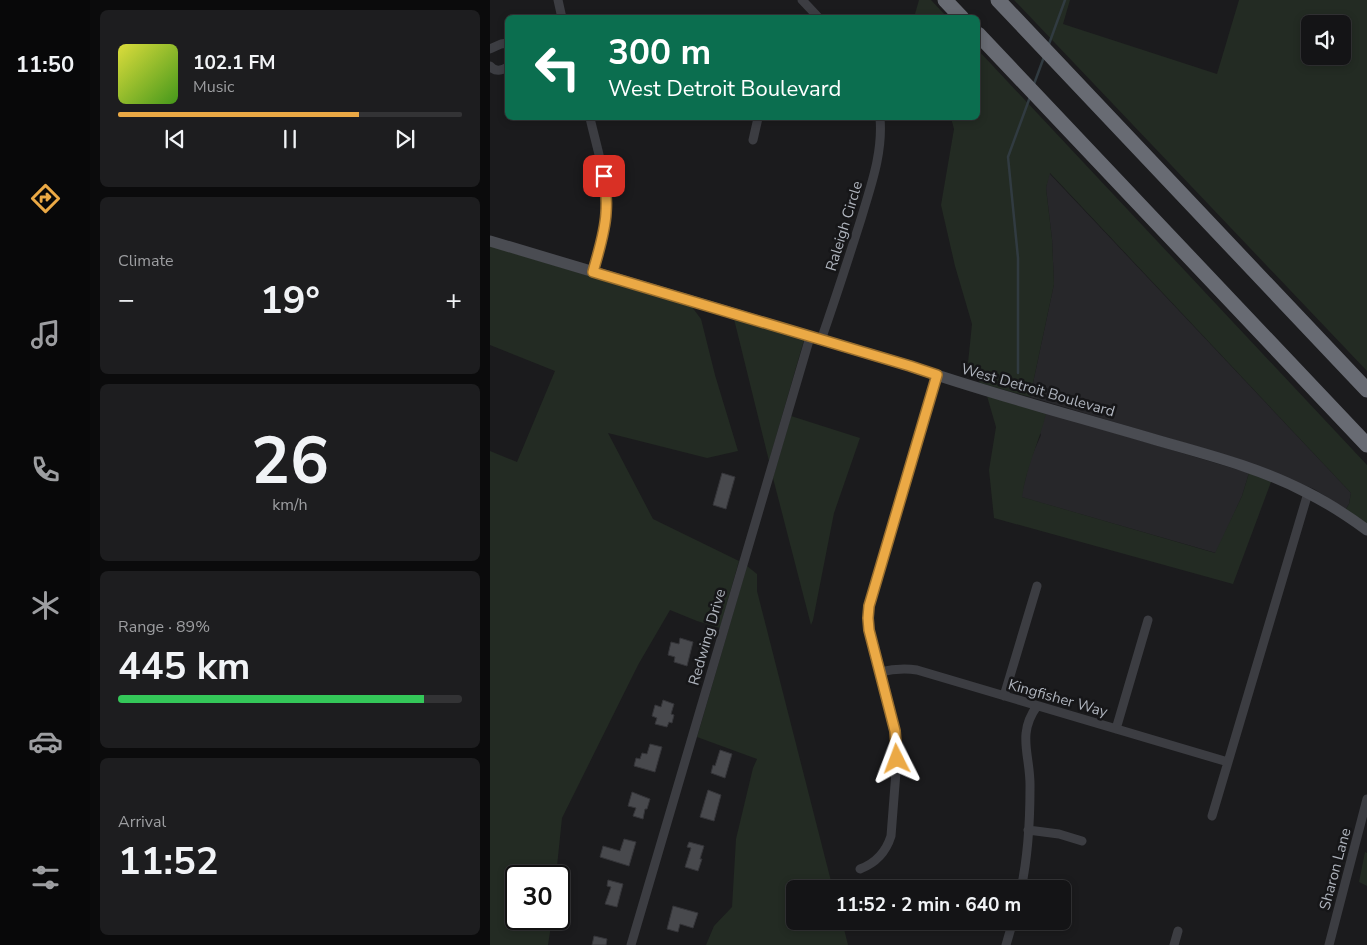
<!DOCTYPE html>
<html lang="en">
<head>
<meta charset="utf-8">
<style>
	:root { --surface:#141416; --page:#1d1d1f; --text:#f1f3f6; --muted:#9d9ea1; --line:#333335; --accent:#eba945 }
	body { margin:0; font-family:"Nunito Sans",sans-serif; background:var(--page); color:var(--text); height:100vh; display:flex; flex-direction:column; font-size:19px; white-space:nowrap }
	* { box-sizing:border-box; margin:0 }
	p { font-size:16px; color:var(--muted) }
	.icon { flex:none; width:28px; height:28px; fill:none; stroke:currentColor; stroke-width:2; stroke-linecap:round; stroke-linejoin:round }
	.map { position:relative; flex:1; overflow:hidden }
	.drawer { display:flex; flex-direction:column; gap:10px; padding:10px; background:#0b0b0c; width:400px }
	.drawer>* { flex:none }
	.hud { position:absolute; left:15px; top:15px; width:475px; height:105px; border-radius:8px; box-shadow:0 2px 8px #0003,0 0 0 1px var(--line); background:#0b6e4f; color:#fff; overflow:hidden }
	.buttons { position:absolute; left:811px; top:15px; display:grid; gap:10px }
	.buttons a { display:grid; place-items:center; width:50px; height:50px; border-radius:8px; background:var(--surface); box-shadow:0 2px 8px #0003,0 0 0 1px var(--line); font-size:25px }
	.speed { position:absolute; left:15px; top:865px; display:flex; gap:10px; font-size:25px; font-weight:700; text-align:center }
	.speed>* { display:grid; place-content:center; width:65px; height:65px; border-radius:50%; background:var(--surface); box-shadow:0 2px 8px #0003,0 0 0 1px var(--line); line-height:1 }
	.speed .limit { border:2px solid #111; border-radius:8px; background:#fff; color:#111 }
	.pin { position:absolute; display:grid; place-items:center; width:42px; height:42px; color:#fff; margin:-21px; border-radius:10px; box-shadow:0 2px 8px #0006 }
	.me { position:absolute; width:55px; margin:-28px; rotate:357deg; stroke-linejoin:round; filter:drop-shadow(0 0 4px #0008) }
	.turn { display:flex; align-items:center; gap:18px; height:105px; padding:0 20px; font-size:22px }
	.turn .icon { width:65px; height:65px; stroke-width:2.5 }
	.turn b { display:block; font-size:35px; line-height:42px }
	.big { font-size:38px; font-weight:700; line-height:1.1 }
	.drawer .widget { flex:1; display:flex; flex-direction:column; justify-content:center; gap:8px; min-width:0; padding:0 18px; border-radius:8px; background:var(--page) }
	.drawer .dial { align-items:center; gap:0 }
	.dial b { font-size:65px; line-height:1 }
	.song { display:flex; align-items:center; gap:15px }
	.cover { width:60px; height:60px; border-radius:8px; background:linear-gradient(135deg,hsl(60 70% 55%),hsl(100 70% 35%)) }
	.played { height:5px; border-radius:2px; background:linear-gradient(90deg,var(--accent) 70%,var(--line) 70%) }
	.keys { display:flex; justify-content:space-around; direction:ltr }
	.heat { display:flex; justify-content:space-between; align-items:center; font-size:28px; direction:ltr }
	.charge { height:8px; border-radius:4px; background:linear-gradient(90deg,#34c759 89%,var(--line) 0) }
	.trip { position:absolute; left:296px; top:880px; width:285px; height:50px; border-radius:8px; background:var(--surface); box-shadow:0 2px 8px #0003,0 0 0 1px var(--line); font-weight:700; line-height:50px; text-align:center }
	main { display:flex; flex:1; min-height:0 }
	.tab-bar { display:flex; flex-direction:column; width:90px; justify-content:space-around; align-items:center; background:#080809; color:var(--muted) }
	.tab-bar .icon { width:35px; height:35px }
	.tab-bar .active { color:var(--accent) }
	.tab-bar b { font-size:22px; color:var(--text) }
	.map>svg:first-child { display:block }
</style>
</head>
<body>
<main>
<nav class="tab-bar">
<b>11:50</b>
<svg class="icon active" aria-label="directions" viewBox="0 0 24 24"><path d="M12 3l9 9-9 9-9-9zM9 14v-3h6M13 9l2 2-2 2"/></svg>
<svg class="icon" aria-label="music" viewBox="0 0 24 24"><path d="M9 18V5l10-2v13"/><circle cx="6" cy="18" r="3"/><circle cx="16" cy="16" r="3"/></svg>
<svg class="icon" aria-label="phone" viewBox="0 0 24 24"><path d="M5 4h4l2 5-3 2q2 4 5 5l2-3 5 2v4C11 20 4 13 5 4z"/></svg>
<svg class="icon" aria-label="climate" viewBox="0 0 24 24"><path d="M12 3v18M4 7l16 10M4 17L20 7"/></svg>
<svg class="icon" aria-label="car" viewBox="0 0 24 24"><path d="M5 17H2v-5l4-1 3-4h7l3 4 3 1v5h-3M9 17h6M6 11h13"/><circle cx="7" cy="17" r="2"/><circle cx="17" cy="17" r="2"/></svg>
<svg class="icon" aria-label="filters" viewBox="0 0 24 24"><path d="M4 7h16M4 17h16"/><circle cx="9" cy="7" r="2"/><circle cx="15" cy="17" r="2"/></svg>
</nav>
<section class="drawer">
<div class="widget">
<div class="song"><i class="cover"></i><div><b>102.1 FM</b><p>Music</p></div></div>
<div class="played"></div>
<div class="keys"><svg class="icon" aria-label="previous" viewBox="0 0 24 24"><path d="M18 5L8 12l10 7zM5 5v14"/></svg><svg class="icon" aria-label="pause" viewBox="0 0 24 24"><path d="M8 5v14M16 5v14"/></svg><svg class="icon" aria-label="next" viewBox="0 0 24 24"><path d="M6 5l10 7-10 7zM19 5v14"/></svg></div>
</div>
<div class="widget"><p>Climate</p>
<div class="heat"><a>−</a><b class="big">19°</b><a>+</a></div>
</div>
<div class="widget dial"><b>26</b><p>km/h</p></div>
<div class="widget"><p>Range · 89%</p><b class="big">445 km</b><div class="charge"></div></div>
<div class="widget"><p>Arrival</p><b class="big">11:52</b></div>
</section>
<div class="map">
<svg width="877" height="945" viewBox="0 0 877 945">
	<rect width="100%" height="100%" fill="#1b1b1d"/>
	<path fill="#27272a" d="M559,173L861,493L859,504L856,509L824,489L749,459L540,397L564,284L562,239L556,188Z
		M538,407L759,473L752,496L726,553L531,497L540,460L551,435Z"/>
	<path fill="#232b23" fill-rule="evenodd" d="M429,0H441L457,17H426L425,14Z
		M524,0H580L573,24L727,74L749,0H877V371ZM820,24H852V56H820Z
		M488,50L877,465V524L856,509L859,504L861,493L560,173L556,188L562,239L564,284L540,397L490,383L478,363L482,324L465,266L451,205L464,129L461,118H488Z
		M0,246L202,307L211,319L225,375L248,451L217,458L118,433L163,519L249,561L230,628L207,621L180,610L148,665L72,818L66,876H26V919H62L58,945H0V451L27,462L65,371L0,345Z
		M244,319L314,340L279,461Z
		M497,396L556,414C549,442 536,468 532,497L725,553L752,496L759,473L781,482L743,584L504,518L499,470L506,427Z
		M301,416L370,438L344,513L323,620L321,625L283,478Z
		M257,566L267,574V591L343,889H305V921H352L358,945H216L224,926L242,907L246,839L263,768L267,759L207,737Z
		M875,852L877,853V886L869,882Z"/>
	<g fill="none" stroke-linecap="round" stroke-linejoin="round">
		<path stroke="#313b41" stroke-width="2.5" d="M559,44L575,0
			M544,84L554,57
			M528,373V258L518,157L540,97"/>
	</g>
	<path fill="#48494d" stroke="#353539" d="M232,473L245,477L236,509L223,505Z
		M190,638L203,642L197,666L184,662L185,657L178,655L181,642L189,644Z
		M173,700L184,704L181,714L184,715L182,723L179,722L177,727L165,724L167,718L162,716L165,705L171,707Z
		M160,744L172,747L165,772L144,766L146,758L150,759L152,753L157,754Z
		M230,750L242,754L235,778L221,773L223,765L225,766Z
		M218,790L231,795L224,821L210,817Z
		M142,792L160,799L157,809H155L153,819L143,816L146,808L138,806Z
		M134,839L146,842L139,866L110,857L113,846L130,851Z
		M199,842L214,846L210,859H212L208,871L195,867L201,848L197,847Z
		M118,880L133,884L127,907L115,904L121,887L117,886Z
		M183,906L208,913L203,928L190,924L188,932L177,929Z
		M104,936L117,939L116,945H102Z"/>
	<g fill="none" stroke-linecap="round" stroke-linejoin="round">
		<path stroke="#3c3d42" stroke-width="9" d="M68,0L72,18
			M312,0L329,18
			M0,49L11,44L18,43
			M0,66C5,72 11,71 18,67
			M100,118C107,149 118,180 116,212C115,232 108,252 103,272
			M263,140L268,118
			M331,340C345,300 358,260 371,219C381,185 393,153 390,118
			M390,672C403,669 413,668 427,670L738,762
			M514,696L547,586
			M626,729L658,620
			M722,816L818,493
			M538,830L569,834L592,841
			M370,869C386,863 396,852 401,836L407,759L406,740L379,630L378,618L379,606L447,375
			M531,889C538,856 540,821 540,788C541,756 526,735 547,706
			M141,945L320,337
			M516,945L523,921
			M684,945L688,931
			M839,945L877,799"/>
		<path stroke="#4a4c52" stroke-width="11" d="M0,241L420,366C500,394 582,415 663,439C715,454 768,467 816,492C838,503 858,516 877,530"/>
		<path stroke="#686b73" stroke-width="15" d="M455,0L472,18
			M508,0L877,390
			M488,34L877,445"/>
	</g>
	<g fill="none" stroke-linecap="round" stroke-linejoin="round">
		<defs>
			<path id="route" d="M114,176C116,188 117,200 116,213C115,233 108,253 103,272L420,366L447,375L379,606L378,618L379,630L405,731L407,759"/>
		</defs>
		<use href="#route" stroke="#996e2d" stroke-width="12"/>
		<use href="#route" stroke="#eba945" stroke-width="9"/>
	</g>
	<g text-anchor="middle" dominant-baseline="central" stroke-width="5" stroke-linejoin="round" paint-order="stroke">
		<g font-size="15" fill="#aeb3bc" stroke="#161618">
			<text transform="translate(354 226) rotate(-73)">Raleigh Circle</text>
			<text transform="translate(548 390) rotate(16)">West Detroit Boulevard</text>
			<text transform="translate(217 637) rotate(-74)">Redwing Drive</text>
			<text transform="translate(568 698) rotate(16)">Kingfisher Way</text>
			<text transform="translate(845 869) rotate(-75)">Sharon Lane</text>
		</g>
	</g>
</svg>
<div class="buttons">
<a><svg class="icon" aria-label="sound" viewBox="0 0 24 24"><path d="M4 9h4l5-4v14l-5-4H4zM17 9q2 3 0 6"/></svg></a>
</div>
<div class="speed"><div class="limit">30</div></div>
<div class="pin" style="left:114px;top:176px;background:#d93025"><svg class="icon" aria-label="arrive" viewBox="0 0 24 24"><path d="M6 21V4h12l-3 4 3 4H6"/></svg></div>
<svg class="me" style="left:407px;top:759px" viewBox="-20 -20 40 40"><path d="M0-17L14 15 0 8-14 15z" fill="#eba945" stroke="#fff" stroke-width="4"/></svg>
<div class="trip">11:52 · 2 min · 640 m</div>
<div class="hud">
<div class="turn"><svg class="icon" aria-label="left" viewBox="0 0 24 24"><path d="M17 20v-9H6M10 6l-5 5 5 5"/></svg><div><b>300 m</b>West Detroit Boulevard</div></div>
</div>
</div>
</main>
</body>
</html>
